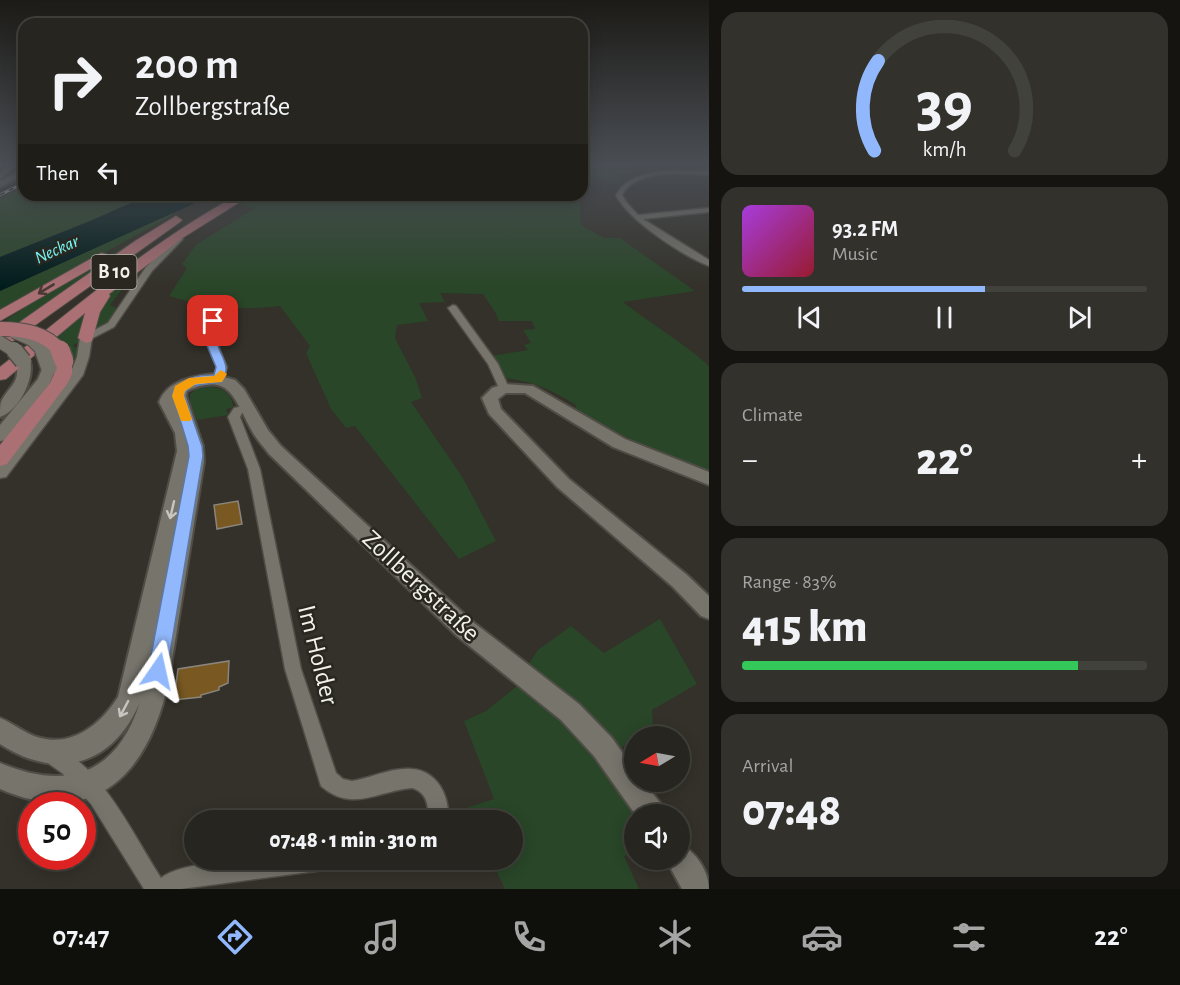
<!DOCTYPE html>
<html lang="en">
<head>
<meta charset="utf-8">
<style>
	:root { --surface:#26251f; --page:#32312c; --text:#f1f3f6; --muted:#a4a5a4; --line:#42423d; --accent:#91b8fd }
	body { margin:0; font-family:"Alegreya Sans",sans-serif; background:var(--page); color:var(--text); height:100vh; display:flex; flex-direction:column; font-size:22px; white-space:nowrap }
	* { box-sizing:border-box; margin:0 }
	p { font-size:20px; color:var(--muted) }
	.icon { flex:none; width:33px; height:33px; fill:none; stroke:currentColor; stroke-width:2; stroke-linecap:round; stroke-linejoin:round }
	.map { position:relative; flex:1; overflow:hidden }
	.side { display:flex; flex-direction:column; gap:12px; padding:12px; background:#151411; width:471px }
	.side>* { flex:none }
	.banner { position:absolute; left:18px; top:18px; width:570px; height:183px; border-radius:18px; box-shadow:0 3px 15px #0003,0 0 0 2px var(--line); background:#26251f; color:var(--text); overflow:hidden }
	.needle { width:39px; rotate:260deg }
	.tools { position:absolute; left:624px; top:726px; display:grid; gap:12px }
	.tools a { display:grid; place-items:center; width:66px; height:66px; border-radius:50%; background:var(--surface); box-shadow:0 3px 15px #0003,0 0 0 2px var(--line); font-size:30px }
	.speed { position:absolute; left:18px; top:792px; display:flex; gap:12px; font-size:30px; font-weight:700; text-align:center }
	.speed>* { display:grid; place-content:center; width:78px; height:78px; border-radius:50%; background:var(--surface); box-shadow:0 3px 15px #0003,0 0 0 2px var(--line); line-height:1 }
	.speed .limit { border:9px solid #d22; background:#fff; color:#111 }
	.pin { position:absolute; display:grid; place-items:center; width:51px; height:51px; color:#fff; margin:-26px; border-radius:12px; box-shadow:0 3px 9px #0006 }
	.me { position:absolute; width:66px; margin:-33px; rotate:11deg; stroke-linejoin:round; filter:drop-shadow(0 0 4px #0008) }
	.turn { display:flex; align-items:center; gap:21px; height:126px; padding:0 18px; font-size:27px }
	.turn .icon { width:78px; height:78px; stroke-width:2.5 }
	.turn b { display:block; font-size:42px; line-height:51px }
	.then { display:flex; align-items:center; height:57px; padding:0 18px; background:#0003; gap:12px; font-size:22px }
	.big { font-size:45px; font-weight:800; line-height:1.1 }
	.side .tile { flex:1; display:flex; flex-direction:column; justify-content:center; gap:9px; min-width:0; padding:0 21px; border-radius:18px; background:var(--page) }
	.side .dial { align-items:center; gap:0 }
	.dial svg { height:156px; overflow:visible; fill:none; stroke:var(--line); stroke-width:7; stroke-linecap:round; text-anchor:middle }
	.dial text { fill:var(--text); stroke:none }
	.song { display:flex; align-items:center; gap:18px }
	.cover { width:72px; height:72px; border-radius:9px; background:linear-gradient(135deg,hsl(280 70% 55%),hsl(350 70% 35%)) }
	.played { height:6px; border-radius:3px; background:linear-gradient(90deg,var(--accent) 60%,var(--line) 60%) }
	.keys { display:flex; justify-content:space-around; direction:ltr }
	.heat { display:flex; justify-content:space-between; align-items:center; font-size:33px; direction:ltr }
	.charge { height:9px; border-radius:4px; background:linear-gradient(90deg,#34c759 83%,var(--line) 0) }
	.trip { position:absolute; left:184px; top:810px; width:339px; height:60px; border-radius:30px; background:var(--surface); box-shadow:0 3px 15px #0003,0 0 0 2px var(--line); font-weight:800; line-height:60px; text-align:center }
	.dock { display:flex; height:96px; justify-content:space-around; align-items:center; background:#0f0f0c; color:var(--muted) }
	.dock .icon { width:42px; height:42px }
	.dock .current { color:var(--accent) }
	.dock b { font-size:27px; color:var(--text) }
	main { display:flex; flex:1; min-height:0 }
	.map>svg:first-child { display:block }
</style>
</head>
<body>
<main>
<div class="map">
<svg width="709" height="889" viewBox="0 0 709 889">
	<rect width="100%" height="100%" fill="#333129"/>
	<path fill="#294628" d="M582,164H639L631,174L597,177L618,176L623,178L618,185L598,178L582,179Z
		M24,186V195H149L90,221L0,257V199Z
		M254,195H579L581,225L604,238H620L695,291L623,302C651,324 683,342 709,366V474C663,455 617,435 575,408L577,406C553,390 532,381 504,378L492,356L528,350L524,345L531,343L523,330L535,329L532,321H499L495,312L483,294L440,293L445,302L419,303L428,321L397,325L395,338L415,377L422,398L411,402L463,478L496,541L459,559L355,426L346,428L331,409L306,353L310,346L280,306C236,311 212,308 169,296L187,268L182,264L196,245L253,209L240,205Z
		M172,213L174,214L0,311V291Z
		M138,239L19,326L6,320L74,275Z
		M161,250L163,251L145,270L136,271L110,305L119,309C112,318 106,330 93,327C91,295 140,267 161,250Z
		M93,302L79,343L74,344L73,347L80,348L73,368V359L52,336Z
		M209,387C221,387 231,393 233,405L232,408L226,409L228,415L197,420L190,404V394L196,389Z
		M660,619L697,684L652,710L653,724L620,749L585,711L527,666L538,650L571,626L604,653Z
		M517,686L567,726L606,770L634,815V854L624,856L639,889H505L491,860H513V820H472L466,808L494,799L464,721L486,711Z"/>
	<path fill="#011c1c" d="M149,195H213L0,291V257L90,221Z"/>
	<path fill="#795921" stroke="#8a857d" stroke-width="1.5" d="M238,501L242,524L217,529L214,505Z
		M229,661L228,683L219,687V690L201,695V697L174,700L178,669Z"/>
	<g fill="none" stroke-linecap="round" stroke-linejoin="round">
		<defs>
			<path id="minor" d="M11,164H17L0,179V174Z
				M665,171H709V175C683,174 637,168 622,195L627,203L638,215L709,208V212L643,219L709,260V266C683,256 628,220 616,195C626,177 645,174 665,171Z
				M176,237L183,239L152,271L114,327L89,340H83V336L108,323L146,267Z
				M453,305L456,306L498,364L509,388L508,390H500L499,388L488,364L448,308Z
				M216,313L221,316C212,335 219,350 227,367L223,379L218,382L213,379L217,367C208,349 202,333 213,314Z
				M247,405L253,408L251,410L242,413L240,417L260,469L301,669L336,773L343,779L352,781C371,778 392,767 412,769C438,771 450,797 448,820H428C429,806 427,792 412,788C377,791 352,813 321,786L285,669L248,469L228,417L234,408Z
				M52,745C102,765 133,835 161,878C189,855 296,860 334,860L331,867L324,870L181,889H144L91,804L62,773L45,761L43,754L45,747Z"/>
			<path id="tertiary" d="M86,334L92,338L89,357L83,375L6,477L0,478V462L70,374L77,357L80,338Z"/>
			<path id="secondary" d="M24,169V175L0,187V181Z
				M23,357L30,361C35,379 18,412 0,417C0,412 0,405 1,402C9,385 21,384 16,361Z
				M49,363L56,367L50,383L6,440L0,441V425L38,379L44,364Z
				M213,374L235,380L244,389L268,430L281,446L473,622L579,704L612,738L634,769V782H644L661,804L664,814H635L594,756L561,720L457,636L269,454C263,446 256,439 252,431C234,399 230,371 187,391L186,396L203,446L204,462L169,679C150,771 97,831 0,789V763C67,791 117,775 140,702C113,766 57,781 0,744V718C13,723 24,733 37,737C72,748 100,725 118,697L177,451L175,433L159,402C167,381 192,376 213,374Z
				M504,384L533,386L625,439L709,472V485L613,447L525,393H506L498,399L501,409L569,479L687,575L709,596V619L701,616L673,587L557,487L489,414L482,398L492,388Z
				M680,845C696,851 709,872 709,889H682L666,860H680Z"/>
			<path id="trunk" d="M238,195H251L184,237L109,294L110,296L100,312L92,341L86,343L78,338L85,313L6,379L0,380V367C77,306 151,242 238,195Z
				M176,216L182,220L180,222L6,346L0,348V336L135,241Z
				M101,253L106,254L108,257L106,260L0,321V310Z
				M64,356L72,361V374L67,384L7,464L0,466V445L50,383L54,374L56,361Z"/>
		</defs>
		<use href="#minor" stroke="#4f4d46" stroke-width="3"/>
		<use href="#tertiary" stroke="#4f4d46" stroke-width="3"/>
		<use href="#secondary" stroke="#4f4d46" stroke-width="4"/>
		<use href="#trunk" stroke="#4f4d46" stroke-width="2"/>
		<use href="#minor" fill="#76746b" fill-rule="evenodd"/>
		<use href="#tertiary" fill="#76746b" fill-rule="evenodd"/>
		<use href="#secondary" fill="#76746b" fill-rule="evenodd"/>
		<use href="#trunk" fill="#ab7074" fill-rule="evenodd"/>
		<defs>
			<path id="rail" d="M0,195L24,183"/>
		</defs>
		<use href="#rail" stroke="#bcbbb5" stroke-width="3"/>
		<use href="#rail" stroke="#292720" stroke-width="1.5" stroke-dasharray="5" stroke-linecap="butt"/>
		<defs>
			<path id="secondary-bridge-far1" d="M14,332L32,340L44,352
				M0,342L16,352"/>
			<path id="secondary-bridge" d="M14,350L23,361
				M43,350L49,367"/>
			<path id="trunk-bridge-far1" d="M1,329C24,329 47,333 61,352"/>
			<path id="trunk-bridge" d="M60,350L64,361"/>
		</defs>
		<use href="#secondary-bridge-far1" stroke="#4f4d46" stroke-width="14" stroke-linecap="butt"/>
		<use href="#secondary-bridge" stroke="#4f4d46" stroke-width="19" stroke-linecap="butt"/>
		<use href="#trunk-bridge-far1" stroke="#4f4d46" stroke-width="16" stroke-linecap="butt"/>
		<use href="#trunk-bridge" stroke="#4f4d46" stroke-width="22" stroke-linecap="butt"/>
		<use href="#secondary-bridge-far1" stroke="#76746b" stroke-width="12"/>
		<use href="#secondary-bridge" stroke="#76746b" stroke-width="16"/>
		<use href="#trunk-bridge-far1" stroke="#ab7074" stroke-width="14"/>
		<use href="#trunk-bridge" stroke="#ab7074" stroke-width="19"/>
	</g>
	<defs><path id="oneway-shaft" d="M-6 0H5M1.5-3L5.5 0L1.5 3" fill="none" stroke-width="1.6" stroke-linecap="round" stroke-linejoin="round" transform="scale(1.5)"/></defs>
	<use stroke="#4a3935" href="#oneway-shaft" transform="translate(46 289) rotate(149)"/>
	<g stroke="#c7c5bf">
		<use href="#oneway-shaft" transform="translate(172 510) rotate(103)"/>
		<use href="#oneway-shaft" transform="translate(124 709) rotate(118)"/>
	</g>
	<linearGradient id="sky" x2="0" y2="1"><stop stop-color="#1c1b17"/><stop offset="0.57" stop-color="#4a4e54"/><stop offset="1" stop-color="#4a4e54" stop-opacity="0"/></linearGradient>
	<rect width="709" height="288" fill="url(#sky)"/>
	<path fill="#91b8fd" stroke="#5e78a4" stroke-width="1.5" d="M213,318L218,321C218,329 216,338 218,346C223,360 231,367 222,382L191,386L184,394L202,446L203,456L167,671L165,677L158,680L151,677L148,671L189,456L188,446L172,393C184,378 195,375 214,375L216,367L206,343L207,321Z"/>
	<path fill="#f59e0b" d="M221,370L227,374L222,382L196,384L185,391L184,396L192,419L190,421H181L172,396L175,386L189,378L214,376Z"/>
	<g text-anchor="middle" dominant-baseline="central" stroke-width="5" stroke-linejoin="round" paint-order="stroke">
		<g font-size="18" font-style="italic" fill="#74f4f4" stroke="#292720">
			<text transform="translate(57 250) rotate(-24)">Neckar</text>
		</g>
		<rect fill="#292720" stroke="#b6b4af" stroke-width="1.5" x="91.5" y="255" width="45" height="34" rx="4.5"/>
		<g font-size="20" font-weight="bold" fill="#f2f1ec">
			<text x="114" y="272">B 10</text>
		</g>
		<g font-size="26" fill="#f2f1ec" stroke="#292720">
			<text transform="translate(421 586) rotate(43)">Zollbergstraße</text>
			<text transform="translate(318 655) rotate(76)">Im Holder</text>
		</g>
	</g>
</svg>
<div class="tools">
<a><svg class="needle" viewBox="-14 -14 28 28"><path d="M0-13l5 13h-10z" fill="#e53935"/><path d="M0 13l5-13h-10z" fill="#a4a5a4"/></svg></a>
<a><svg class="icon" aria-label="sound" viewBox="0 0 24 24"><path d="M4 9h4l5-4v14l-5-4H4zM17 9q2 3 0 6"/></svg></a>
</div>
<div class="speed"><div class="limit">50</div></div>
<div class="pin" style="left:213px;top:321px;background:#d93025"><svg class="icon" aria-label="arrive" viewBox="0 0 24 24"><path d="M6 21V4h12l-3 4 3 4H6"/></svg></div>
<svg class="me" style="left:158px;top:671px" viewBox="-20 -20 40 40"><path d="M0-17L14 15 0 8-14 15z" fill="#91b8fd" stroke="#fff" stroke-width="4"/></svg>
<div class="trip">07:48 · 1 min · 310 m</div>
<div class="banner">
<div class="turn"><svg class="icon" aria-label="right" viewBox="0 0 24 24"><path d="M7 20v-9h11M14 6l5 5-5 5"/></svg><div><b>200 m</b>Zollbergstraße</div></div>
<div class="then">Then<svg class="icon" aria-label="left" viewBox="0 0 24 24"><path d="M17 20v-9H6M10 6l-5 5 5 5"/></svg></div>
</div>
</div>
<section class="side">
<div class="tile dial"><svg viewBox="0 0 100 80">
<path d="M14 69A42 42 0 1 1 86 69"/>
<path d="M14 69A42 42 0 0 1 16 23" stroke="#91b8fd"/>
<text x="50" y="56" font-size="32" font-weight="700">39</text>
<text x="50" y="72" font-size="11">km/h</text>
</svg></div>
<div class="tile">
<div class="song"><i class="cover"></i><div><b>93.2 FM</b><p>Music</p></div></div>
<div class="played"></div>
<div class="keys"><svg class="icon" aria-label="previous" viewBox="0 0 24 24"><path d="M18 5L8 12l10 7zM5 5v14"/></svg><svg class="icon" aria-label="pause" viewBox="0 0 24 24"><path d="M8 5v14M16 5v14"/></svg><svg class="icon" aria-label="next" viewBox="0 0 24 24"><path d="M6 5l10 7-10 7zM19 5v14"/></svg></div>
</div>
<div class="tile"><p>Climate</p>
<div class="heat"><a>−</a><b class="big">22°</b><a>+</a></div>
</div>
<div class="tile"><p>Range · 83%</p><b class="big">415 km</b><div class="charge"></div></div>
<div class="tile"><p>Arrival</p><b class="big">07:48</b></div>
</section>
</main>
<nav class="dock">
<b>07:47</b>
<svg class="icon current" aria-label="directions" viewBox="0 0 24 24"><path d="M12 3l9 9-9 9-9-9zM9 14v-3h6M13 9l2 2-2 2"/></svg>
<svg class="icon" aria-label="music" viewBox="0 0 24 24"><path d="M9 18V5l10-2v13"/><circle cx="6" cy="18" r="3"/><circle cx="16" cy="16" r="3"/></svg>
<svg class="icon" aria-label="phone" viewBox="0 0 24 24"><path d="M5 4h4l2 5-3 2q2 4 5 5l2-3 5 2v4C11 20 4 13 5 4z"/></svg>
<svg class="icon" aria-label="climate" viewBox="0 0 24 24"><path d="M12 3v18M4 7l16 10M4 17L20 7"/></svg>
<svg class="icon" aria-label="car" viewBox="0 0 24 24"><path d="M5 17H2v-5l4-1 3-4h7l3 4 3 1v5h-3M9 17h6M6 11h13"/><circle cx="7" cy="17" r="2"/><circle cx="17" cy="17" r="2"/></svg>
<svg class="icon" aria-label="filters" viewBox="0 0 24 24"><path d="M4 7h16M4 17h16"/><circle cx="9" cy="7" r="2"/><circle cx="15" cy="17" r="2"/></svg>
<b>22°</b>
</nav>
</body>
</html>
